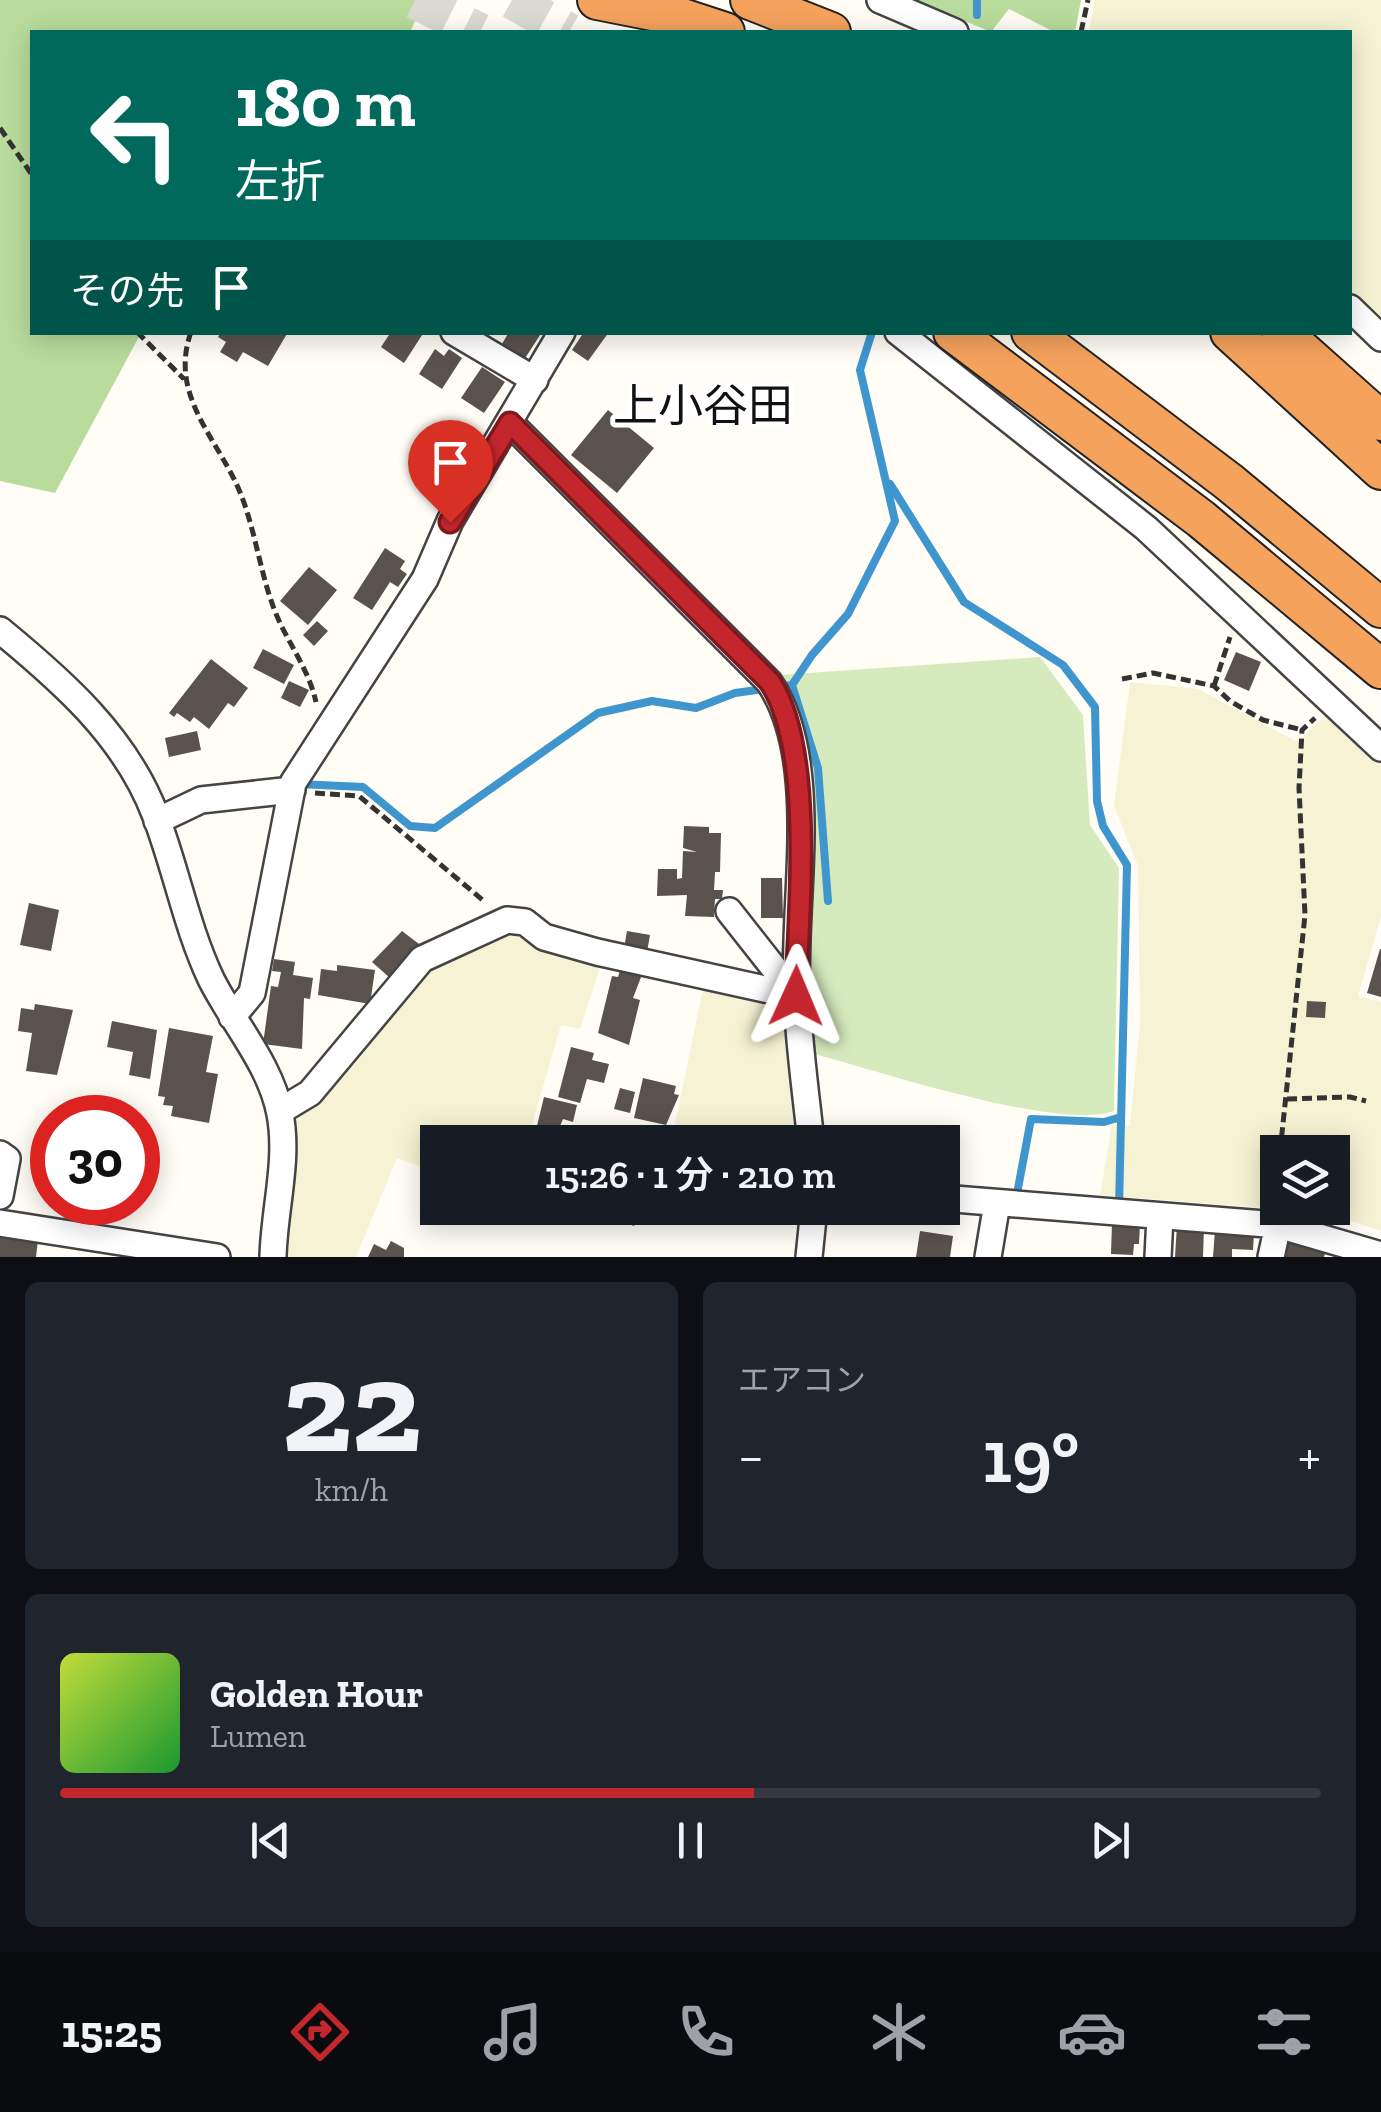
<!DOCTYPE html>
<html lang="ja">
<head>
<meta charset="utf-8">
<style>
	:root { --surface:#171b24; --page:#20242c; --text:#f1f3f6; --muted:#9ea1a6; --line:#363941; --accent:#c4262e }
	body { margin:0; font-family:"Zilla Slab","Noto Sans JP",serif; background:var(--page); color:var(--text); height:100vh; display:flex; flex-direction:column; font-size:38px; white-space:nowrap }
	* { box-sizing:border-box; margin:0 }
	p { font-size:32px; color:var(--muted) }
	.icon { flex:none; width:55px; height:55px; fill:none; stroke:currentColor; stroke-width:2; stroke-linecap:round; stroke-linejoin:round }
	.map { position:relative; height:1257px; overflow:hidden }
	.sheet { display:flex; flex-direction:column; gap:25px; padding:25px; background:#0d0f14; flex:1 }
	.sheet>* { flex:none }
	.guide { position:absolute; left:30px; top:30px; width:1322px; height:305px; border-radius:0px; box-shadow:0 5px 25px #0003; background:#00695c; color:#fff; overflow:hidden }
	.buttons { position:absolute; left:1260px; top:1135px; display:grid; gap:20px }
	.buttons a { display:grid; place-items:center; width:90px; height:90px; border-radius:0px; background:var(--surface); box-shadow:0 5px 25px #0003; font-size:50px }
	.speed { position:absolute; left:30px; top:1095px; display:flex; gap:20px; font-size:50px; font-weight:700; text-align:center }
	.speed>* { display:grid; place-content:center; width:130px; height:130px; border-radius:50%; background:var(--surface); box-shadow:0 5px 25px #0003; line-height:1 }
	.speed .limit { border:15px solid #d22; background:#fff; color:#111 }
	.pin { position:absolute; display:grid; place-items:center; width:85px; height:85px; color:#fff; margin:-102px -42px; border-radius:50% 50% 50% 0; rotate:-45deg; box-shadow:0 0 10px #0007 }
	.pin .icon { rotate:45deg }
	.me { position:absolute; width:110px; margin:-55px; rotate:1deg; stroke-linejoin:round; filter:drop-shadow(0 0 8px #0008) }
	.turn { display:flex; align-items:center; gap:35px; height:210px; padding:0 40px; font-size:45px }
	.turn .icon { width:130px; height:130px; stroke-width:2.5 }
	.turn b { display:block; font-size:70px; line-height:85px }
	.then { display:flex; align-items:center; height:95px; padding:0 40px; background:#0003; gap:20px; font-size:38px }
	.big { font-size:75px; font-weight:600; line-height:1.1 }
	.sheet .tile { flex:1; display:flex; flex-direction:column; justify-content:center; gap:15px; min-width:0; padding:0 35px; border-radius:15px; background:var(--page) }
	.sheet .dial { align-items:center; gap:0 }
	.dial b { font-size:130px; line-height:1 }
	.song { display:flex; align-items:center; gap:30px }
	.cover { width:120px; height:120px; border-radius:15px; background:linear-gradient(135deg,hsl(70 70% 55%),hsl(130 70% 35%)) }
	.played { height:10px; border-radius:5px; background:linear-gradient(90deg,var(--accent) 55%,var(--line) 55%) }
	.keys { display:flex; justify-content:space-around; direction:ltr }
	.heat { display:flex; justify-content:space-between; align-items:center; font-size:55px; direction:ltr }
	.sheet .tiles { flex:1; display:grid; gap:25px; grid-template-columns:1fr 1fr }
	.tile:last-child { grid-column:span 2 }
	.trip { position:absolute; left:420px; top:1125px; width:540px; height:100px; border-radius:0px; background:var(--surface); box-shadow:0 5px 25px #0003; font-weight:600; line-height:100px; text-align:center }
	.menu { display:flex; height:160px; justify-content:space-around; align-items:center; background:#090b0e; color:var(--muted) }
	.menu .icon { width:70px; height:70px }
	.menu .selected { color:var(--accent) }
	.menu b { font-size:45px; color:var(--text) }
	.map>svg:first-child { display:block }
</style>
</head>
<body>
<div class="map">
<svg width="1381" height="1257" viewBox="0 0 1381 1257">
	<rect width="100%" height="100%" fill="#fffdf5"/>
	<path fill="#f6f3d4" fill-rule="evenodd" d="M1095,0H1381V323L1350,294V32H1089Z
		M1130,682L1198,689L1297,742L1327,714L1381,765V917L1358,996L1381,1002V1231L1342,1218L1277,1209L1100,1195L1112,1125L1130,1126L1140,1023L1138,866L1114,806ZM1278,1152H1332V1208H1278Z
		M512,927L603,959L580,1029L561,1025L527,1142H438L437,1173L397,1158L356,1257H287L295,1121L430,961Z
		M705,979L787,998L800,1135L727,1142L675,1124Z"/>
	<path fill="#d5ebbd" d="M1040,657L1083,715L1090,825L1119,868L1114,1111C1058,1131 879,1071 814,1054L805,961L811,913L803,887L779,675Z"/>
	<path fill="#b9dc9c" d="M0,0H425L410,32H32V332L141,333L55,493L0,481Z
		M915,0H1081L1075,32H1054L1009,9L991,32Z"/>
	<g fill="none" stroke-linecap="round" stroke-linejoin="round">
		<path stroke="#3f96cf" stroke-width="8" d="M977,0V15
			M890,484L964,602L1063,665L1095,707L1097,801L1103,826L1127,865L1119,1208
			M298,784L363,787L410,826L435,828L598,713L652,701L696,708L735,693L792,685
			M828,901L818,768L792,685L812,655L848,614L895,521L860,370L872,332
			M1016,1199L1031,1119L1104,1122L1121,1117"/>
	</g>
	<path fill="#5a524d" d="M221,332H288L268,366L243,352L237,362L220,352L226,342L218,337Z
		M391,332H424L404,363L381,347Z
		M509,332H542L522,363L499,349Z
		M584,332H609L588,361L572,350Z
		M435,349L444,356L449,349L462,358L442,389L419,374Z
		M482,367L505,382L484,413L461,398Z
		M608,410L654,448L617,493L571,455Z
		M385,548L405,561L400,569L407,574L398,587L390,582L372,610L353,598Z
		M309,567L337,590L308,625L280,601Z
		M317,621L328,631L314,646L303,635Z
		M263,649L294,665L284,684L253,668Z
		M1236,652L1261,662L1249,691L1224,680Z
		M211,659L248,688L234,707L228,703L209,729L194,717L190,722L177,713L174,717L169,713Z
		M289,681L309,690L300,707L281,698Z
		M197,731L201,750L169,757L165,738Z
		M684,826L709,827V833H721L720,872H715L714,890H723L722,899H715L714,917L685,916L687,895L657,896L658,869H677V879L682,878L683,851L697,852L683,848Z
		M761,878H782L783,918H761Z
		M29,903L59,910L51,951L20,945Z
		M402,931L423,947L390,978L372,962Z
		M627,931L650,935L647,952L624,948Z
		M1380,949H1381V997L1367,993Z
		M274,959L295,962L293,975L313,978L310,999L304,998L302,1049L263,1044L271,986L278,987L281,972L272,971Z
		M337,965L375,970L370,1004L318,995L321,969L337,971Z
		M621,967L643,972L633,998L640,1000L629,1045L598,1033L612,976L618,977Z
		M1307,1001L1326,1002L1325,1018L1306,1017Z
		M35,1004L73,1010L57,1075L26,1071L32,1033L18,1031L21,1008L34,1010Z
		M112,1021L157,1030L150,1079L129,1075L133,1052L107,1047Z
		M169,1028L213,1036L206,1072L218,1074L209,1123L171,1116L173,1106L163,1105L165,1097L158,1096Z
		M571,1047L594,1053L592,1060L609,1064L604,1083L587,1079L580,1103L558,1097Z
		M643,1078L676,1086L674,1094L679,1095L666,1125L634,1118Z
		M620,1088L635,1092L630,1113L614,1109Z
		M544,1097L577,1105L573,1122L563,1119L555,1138L535,1134Z
		M616,1208H641L634,1226L612,1217Z
		M1112,1222L1140,1223L1139,1244H1134L1133,1255L1111,1254Z
		M1177,1225L1204,1226L1203,1257H1175Z
		M1215,1230L1254,1233L1253,1250L1232,1249V1257H1213Z
		M920,1231L953,1236L950,1257H916Z
		M0,1237L38,1240L36,1257H0Z
		M1286,1238L1327,1247L1324,1257H1282Z
		M391,1241L404,1248V1257H368L374,1244L386,1250Z"/>
	<g fill="none" stroke-linecap="round" stroke-linejoin="round">
		<path stroke="#dbdad3" stroke-width="38" stroke-dasharray="38 19" stroke-linecap="butt" d="M415,0L480,32
			M512,0L569,32"/>
		<defs>
			<path id="minor" d="M880,0L955,32
				M1350,308L1381,338
				M454,332L535,380
				M898,332L1146,528L1381,748
				M510,423L769,682C823,761 791,906 797,998C799,1046 806,1094 811,1142
				M0,630C62,681 125,736 155,814C176,868 186,926 211,979C233,1023 271,1065 280,1114C289,1160 274,1210 273,1257
				M157,821L201,800L292,790
				M729,911L796,996
				M232,1017L252,993L293,783L425,579L450,521L562,332
				M280,1111L310,1093L422,959L507,920L525,922L544,937L597,952L796,996
				M0,1154L7,1159L0,1196
				M942,1198L1278,1225L1381,1255
				M0,1223L217,1257
				M809,1257L814,1208
				M988,1257L997,1203
				M1158,1257L1160,1216
				M1271,1257L1278,1225"/>
			<path id="highway" d="M597,0L673,15L725,32
				M750,0L831,32
				M953,332L1201,519L1381,669
				M1031,332L1229,482L1381,608
				M1230,332L1381,470
				M1281,332L1381,421"/>
		</defs>
		<use href="#minor" stroke="#444" stroke-width="30"/>
		<use href="#highway" stroke="#222" stroke-width="42"/>
		<path stroke="#333" stroke-width="5" stroke-dasharray="10 5" stroke-linecap="butt" d="M1081,32L1088,0
			M0,128L32,175
			M137,332L184,379
			M191,332C170,391 211,432 235,481C254,520 258,565 273,606C285,640 308,666 316,702
			M1122,679L1153,673L1214,686L1230,701L1263,720L1302,730
			M1214,686L1230,637
			M315,793L359,796L485,902
			M1287,1099L1350,1097L1366,1101
			M1280,1152L1305,915L1299,788L1302,730L1315,718
			M1272,1202L1278,1167"/>
		<use href="#minor" stroke="#fff" stroke-width="25"/>
		<use href="#highway" stroke="#f5a25d" stroke-width="38"/>
	</g>
	<g fill="none" stroke-linecap="round" stroke-linejoin="round">
		<defs>
			<path id="route" d="M450,522L510,423L770,682C815,750 798,913 796,996"/>
		</defs>
		<use href="#route" stroke="#7f191e" stroke-width="25"/>
		<use href="#route" stroke="#c4262e" stroke-width="18"/>
	</g>
	<g text-anchor="middle" dominant-baseline="central" stroke-width="10" stroke-linejoin="round" paint-order="stroke">
		<g font-size="45" fill="#111" stroke="#fff">
			<text x="703" y="406">上小谷田</text>
		</g>
	</g>
</svg>
<div class="buttons">
<a><svg class="icon" aria-label="layers" viewBox="0 0 24 24"><path d="M12 4l9 5-9 5-9-5zM3 14l9 5 9-5"/></svg></a>
</div>
<div class="speed"><div class="limit">30</div></div>
<div class="pin" style="left:450px;top:522px;background:#d93025"><svg class="icon" aria-label="arrive" viewBox="0 0 24 24"><path d="M6 21V4h12l-3 4 3 4H6"/></svg></div>
<svg class="me" style="left:796px;top:996px" viewBox="-20 -20 40 40"><path d="M0-17L14 15 0 8-14 15z" fill="#c4262e" stroke="#fff" stroke-width="4"/></svg>
<div class="trip">15:26 · 1 分 · 210 m</div>
<div class="guide">
<div class="turn"><svg class="icon" aria-label="left" viewBox="0 0 24 24"><path d="M17 20v-9H6M10 6l-5 5 5 5"/></svg><div><b>180 m</b>左折</div></div>
<div class="then">その先<svg class="icon" aria-label="arrive" viewBox="0 0 24 24"><path d="M6 21V4h12l-3 4 3 4H6"/></svg></div>
</div>
</div>
<section class="sheet">
<div class="tiles">
<div class="tile dial"><b>22</b><p>km/h</p></div>
<div class="tile"><p>エアコン</p>
<div class="heat"><a>−</a><b class="big">19°</b><a>+</a></div>
</div>
<div class="tile">
<div class="song"><i class="cover"></i><div><b>Golden Hour</b><p>Lumen</p></div></div>
<div class="played"></div>
<div class="keys"><svg class="icon" aria-label="previous" viewBox="0 0 24 24"><path d="M18 5L8 12l10 7zM5 5v14"/></svg><svg class="icon" aria-label="pause" viewBox="0 0 24 24"><path d="M8 5v14M16 5v14"/></svg><svg class="icon" aria-label="next" viewBox="0 0 24 24"><path d="M6 5l10 7-10 7zM19 5v14"/></svg></div>
</div>
</div>
</section>
<nav class="menu">
<b>15:25</b>
<svg class="icon selected" aria-label="directions" viewBox="0 0 24 24"><path d="M12 3l9 9-9 9-9-9zM9 14v-3h6M13 9l2 2-2 2"/></svg>
<svg class="icon" aria-label="music" viewBox="0 0 24 24"><path d="M9 18V5l10-2v13"/><circle cx="6" cy="18" r="3"/><circle cx="16" cy="16" r="3"/></svg>
<svg class="icon" aria-label="phone" viewBox="0 0 24 24"><path d="M5 4h4l2 5-3 2q2 4 5 5l2-3 5 2v4C11 20 4 13 5 4z"/></svg>
<svg class="icon" aria-label="climate" viewBox="0 0 24 24"><path d="M12 3v18M4 7l16 10M4 17L20 7"/></svg>
<svg class="icon" aria-label="car" viewBox="0 0 24 24"><path d="M5 17H2v-5l4-1 3-4h7l3 4 3 1v5h-3M9 17h6M6 11h13"/><circle cx="7" cy="17" r="2"/><circle cx="17" cy="17" r="2"/></svg>
<svg class="icon" aria-label="filters" viewBox="0 0 24 24"><path d="M4 7h16M4 17h16"/><circle cx="9" cy="7" r="2"/><circle cx="15" cy="17" r="2"/></svg>
</nav>
</body>
</html>
